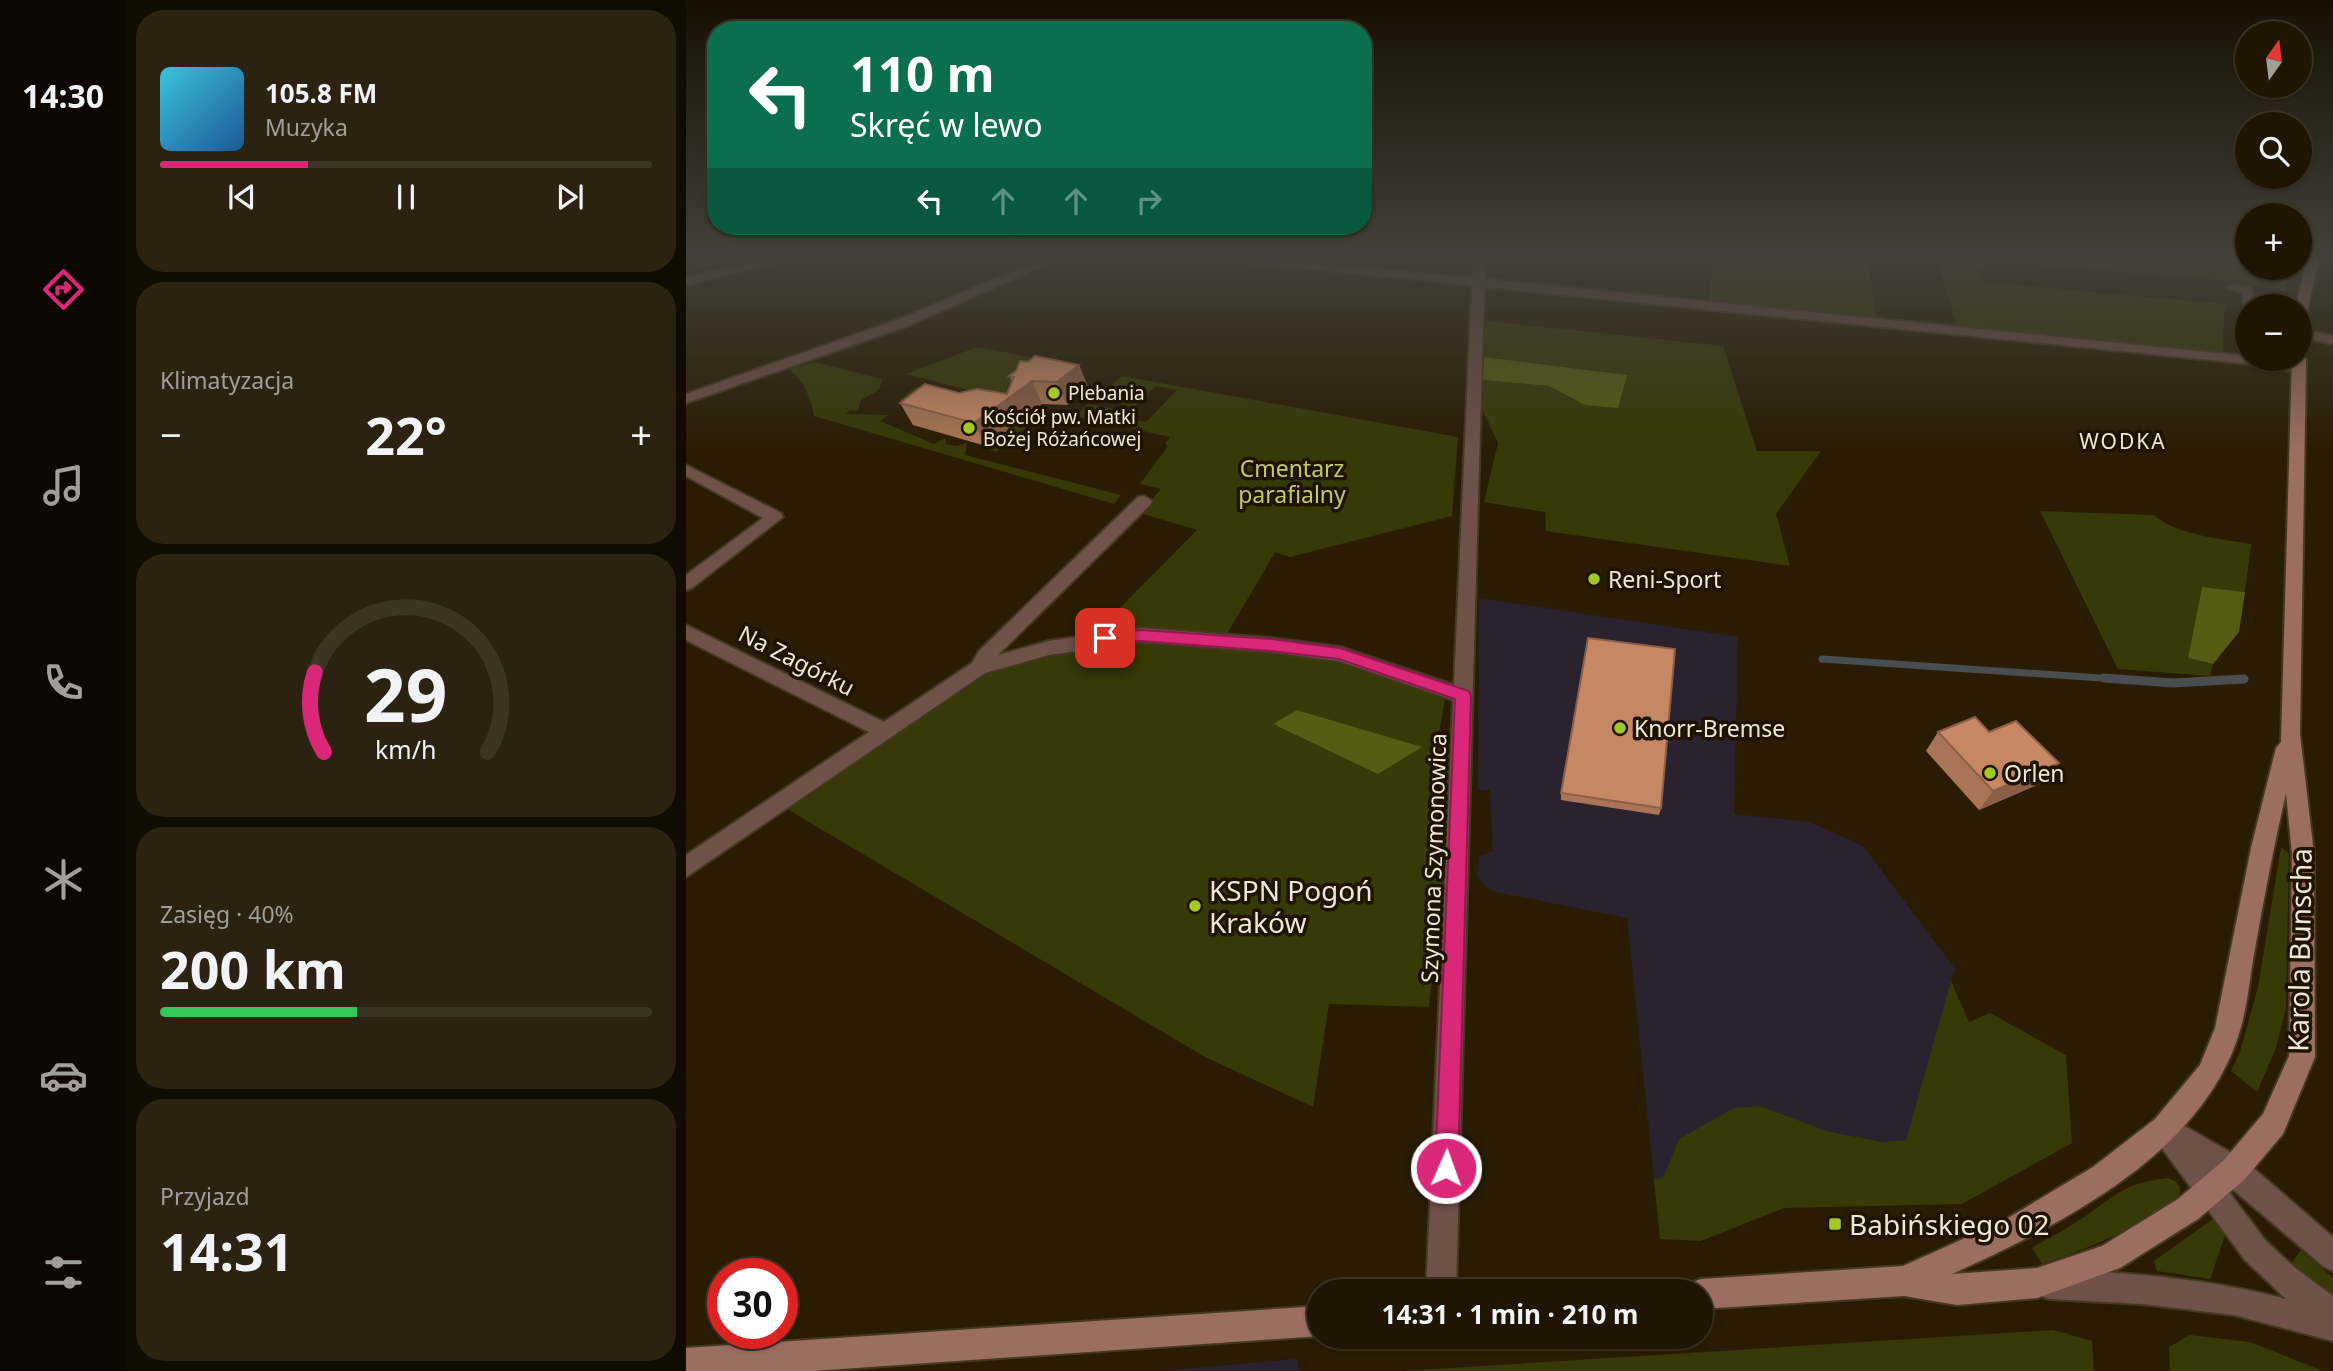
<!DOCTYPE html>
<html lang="pl">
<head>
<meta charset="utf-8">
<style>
	:root { --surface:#1f1502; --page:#2c2211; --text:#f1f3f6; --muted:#a19f99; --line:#3c3424; --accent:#db2777 }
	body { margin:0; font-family:"Noto Sans",sans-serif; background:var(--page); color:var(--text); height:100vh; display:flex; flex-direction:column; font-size:26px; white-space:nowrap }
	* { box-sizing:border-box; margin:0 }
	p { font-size:23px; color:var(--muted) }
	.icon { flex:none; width:38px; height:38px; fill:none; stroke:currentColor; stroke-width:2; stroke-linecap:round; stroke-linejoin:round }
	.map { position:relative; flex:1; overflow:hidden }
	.panel { display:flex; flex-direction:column; gap:10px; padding:10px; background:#110c01; width:560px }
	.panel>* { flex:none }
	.hud { position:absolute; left:21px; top:21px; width:665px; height:214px; border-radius:28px; box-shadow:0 2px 5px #0004,0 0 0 2px var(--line); background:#0b6e4f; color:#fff; overflow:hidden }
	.needle { width:46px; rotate:14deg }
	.buttons { position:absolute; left:1549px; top:21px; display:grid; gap:14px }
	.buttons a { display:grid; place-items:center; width:77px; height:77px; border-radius:50%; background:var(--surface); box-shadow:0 2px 5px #0004,0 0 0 2px var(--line); font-size:35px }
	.speed { position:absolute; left:21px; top:1258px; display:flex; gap:14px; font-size:35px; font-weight:700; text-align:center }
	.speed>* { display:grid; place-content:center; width:91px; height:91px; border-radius:50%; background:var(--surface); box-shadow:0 2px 5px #0004,0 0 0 2px var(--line); line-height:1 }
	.speed .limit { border:10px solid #d22; background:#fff; color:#111 }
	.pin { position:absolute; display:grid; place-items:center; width:60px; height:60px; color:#fff; margin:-30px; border-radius:14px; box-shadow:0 4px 10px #0006 }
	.me { position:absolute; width:77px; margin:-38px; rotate:2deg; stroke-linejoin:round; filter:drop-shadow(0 0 5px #0008) }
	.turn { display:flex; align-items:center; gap:24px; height:147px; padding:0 28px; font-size:32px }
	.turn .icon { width:91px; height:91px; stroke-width:2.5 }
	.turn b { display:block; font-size:49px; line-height:60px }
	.lanes { display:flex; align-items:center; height:66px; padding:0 28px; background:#0003; justify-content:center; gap:35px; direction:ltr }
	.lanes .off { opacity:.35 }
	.big { font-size:52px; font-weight:700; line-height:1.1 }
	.panel .tile { flex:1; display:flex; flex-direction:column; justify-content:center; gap:10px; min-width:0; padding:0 24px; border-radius:28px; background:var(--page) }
	.panel .dial { align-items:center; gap:0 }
	.dial svg { height:182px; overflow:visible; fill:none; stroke:var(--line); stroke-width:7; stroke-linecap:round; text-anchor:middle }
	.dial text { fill:var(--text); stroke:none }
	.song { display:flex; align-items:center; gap:21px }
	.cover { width:84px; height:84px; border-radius:10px; background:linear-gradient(135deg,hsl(190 70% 55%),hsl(210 70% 35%)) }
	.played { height:7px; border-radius:4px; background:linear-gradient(90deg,var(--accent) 30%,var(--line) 30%) }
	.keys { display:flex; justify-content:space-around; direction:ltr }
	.heat { display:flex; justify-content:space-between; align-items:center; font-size:38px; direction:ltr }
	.charge { height:10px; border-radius:5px; background:linear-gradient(90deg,#34c759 40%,var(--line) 0) }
	.trip { position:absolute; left:621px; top:1279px; width:406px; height:70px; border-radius:35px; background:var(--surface); box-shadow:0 2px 5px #0004,0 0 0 2px var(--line); font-weight:700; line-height:70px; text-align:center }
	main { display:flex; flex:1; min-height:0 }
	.tabs { display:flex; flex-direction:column; width:126px; justify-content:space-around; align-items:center; background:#0c0801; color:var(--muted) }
	.tabs .icon { width:49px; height:49px }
	.tabs .current { color:var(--accent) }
	.tabs b { font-size:32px; color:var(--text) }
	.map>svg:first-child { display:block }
</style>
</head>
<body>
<main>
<nav class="tabs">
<b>14:30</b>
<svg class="icon current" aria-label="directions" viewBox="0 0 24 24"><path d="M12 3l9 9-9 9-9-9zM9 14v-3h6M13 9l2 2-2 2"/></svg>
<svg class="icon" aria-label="music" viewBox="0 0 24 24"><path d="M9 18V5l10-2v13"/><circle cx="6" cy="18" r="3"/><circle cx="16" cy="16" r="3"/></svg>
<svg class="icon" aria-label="phone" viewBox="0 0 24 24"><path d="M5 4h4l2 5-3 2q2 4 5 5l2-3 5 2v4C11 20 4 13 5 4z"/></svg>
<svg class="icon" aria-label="climate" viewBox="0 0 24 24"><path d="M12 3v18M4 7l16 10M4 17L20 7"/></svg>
<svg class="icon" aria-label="car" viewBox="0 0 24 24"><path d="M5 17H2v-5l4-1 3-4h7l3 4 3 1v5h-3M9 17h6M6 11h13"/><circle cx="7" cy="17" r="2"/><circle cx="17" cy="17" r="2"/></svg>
<svg class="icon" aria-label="filters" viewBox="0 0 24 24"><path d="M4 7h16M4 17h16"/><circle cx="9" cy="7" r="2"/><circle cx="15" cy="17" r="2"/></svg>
</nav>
<section class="panel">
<div class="tile">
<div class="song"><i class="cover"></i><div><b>105.8 FM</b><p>Muzyka</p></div></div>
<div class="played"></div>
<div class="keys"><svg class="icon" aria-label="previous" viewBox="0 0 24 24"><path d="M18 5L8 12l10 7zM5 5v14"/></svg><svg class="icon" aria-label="pause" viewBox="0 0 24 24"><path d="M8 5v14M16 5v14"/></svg><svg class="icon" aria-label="next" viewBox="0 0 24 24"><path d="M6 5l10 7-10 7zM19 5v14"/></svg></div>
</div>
<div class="tile"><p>Klimatyzacja</p>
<div class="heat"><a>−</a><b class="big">22°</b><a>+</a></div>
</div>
<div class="tile dial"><svg viewBox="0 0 100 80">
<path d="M14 69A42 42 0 1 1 86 69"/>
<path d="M14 69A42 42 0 0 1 10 34" stroke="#db2777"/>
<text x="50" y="56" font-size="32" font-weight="700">29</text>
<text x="50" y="72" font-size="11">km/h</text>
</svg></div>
<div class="tile"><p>Zasięg · 40%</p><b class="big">200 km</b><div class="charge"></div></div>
<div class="tile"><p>Przyjazd</p><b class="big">14:31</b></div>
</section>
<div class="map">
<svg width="1647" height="1371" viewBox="0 0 1647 1371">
	<rect width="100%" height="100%" fill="#291c03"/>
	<path fill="#2b2230" d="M793,598L1052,637L1048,814L1123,822L1177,846L1269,969L1220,1140L1196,1142L1141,1131L1074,1106L993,1139L977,1178L968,1179L941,918L805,891L791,877L793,856L807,851L804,790H792Z
		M611,1359L613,1371H475Z"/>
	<path fill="#373907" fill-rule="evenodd" d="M0,258H94L36,270L0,262Z
		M1027,258H1181L1191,320L1023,303Z
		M1251,258H1561V268H1604L1599,291L1545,281L1299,260V270H1292L1295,282L1539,304L1536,356L1272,329Z
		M799,321L1037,346L1071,451H1135L1090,514L1104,566L860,531L859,512L798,502L812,443L796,409V380L864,386L899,405L941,375L798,357Z
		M291,347L391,366L358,376L314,398L220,374Z
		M129,362L196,379L193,390L175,400L172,410L174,411L164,410L160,414L202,415L194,421L248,444L259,438L260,444L271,446L281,443L279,455L435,495L428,504L128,416C125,396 118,384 104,369Z
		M436,376L772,437L766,516L604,557L589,552L541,634L466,629L408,634L511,530L454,513L475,489L454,484L482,446L479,444L484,437L390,416L402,404L443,412L438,418L460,422L491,390L469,386L448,407L409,398Z
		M230,387L247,389L348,413L340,419V428L310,452L300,448L315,437L326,422H331L213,400Z
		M1354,511L1468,515C1492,536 1534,538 1565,544L1559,592L1516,587L1502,658L1527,664L1524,676L1432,669Z
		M455,643C541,647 628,649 711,677C727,683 744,693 759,700L751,743L764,757V809L743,1007L643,1004L627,1107L519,1057L101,809L308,669L372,654ZM611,710L735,747L588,725Z
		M1595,847L1603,853L1600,1008L1590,1048L1571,1092L1545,1071L1554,1052L1572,987Z
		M1265,981L1283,1022L1304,1013L1380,1055L1386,1143L1276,1204L1098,1208L1015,1241L974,1239L968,1179L977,1178L993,1139L1048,1108L1074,1106L1141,1131L1196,1142L1220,1140Z
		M1482,1178L1489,1181L1494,1187L1493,1197C1448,1229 1408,1247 1356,1264L1346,1248C1360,1239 1375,1232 1389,1223C1427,1199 1434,1183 1482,1178Z
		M1527,1219L1540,1233L1524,1279L1471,1271L1468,1261Z
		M1615,1250L1647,1278V1296L1603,1267Z
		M1367,1330L1406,1341L1408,1371H716Z
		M1504,1335L1564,1342L1637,1371H1484L1483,1347Z"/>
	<path fill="#585b13" d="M798,357L941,375L932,408L899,405L863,386L796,380Z
		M1516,587L1559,592L1553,632L1527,664L1502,658Z
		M611,710L736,747L692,774L587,724Z"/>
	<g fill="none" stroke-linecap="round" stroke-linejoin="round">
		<path stroke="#484d50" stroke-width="7" d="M1136,659L1444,680
			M1540,680L1558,679"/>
		<path stroke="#484d50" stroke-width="9" d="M1418,678L1487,683L1558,679"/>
		<defs>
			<path id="minor" d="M88,258H109L0,285V277Z
				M542,258H581L786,278L787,258H799L798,279L1561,356V359H1580L1618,366L1620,369L1613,373L1565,364L798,287L770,1292H740L767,700L653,661L585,652L455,642L363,655L299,673L0,877V855L183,732L0,640V625L198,722L286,663L293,651L452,497L458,496L466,501L464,505L312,655L363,641L455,628L585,638L654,647L768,685L786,285L548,261Z
				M1547,283L1566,288L1569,306L1559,309L1556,293L1541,287Z
				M1614,329L1647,336V344L1614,337Z
				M0,465L95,513L97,517L6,588L0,590V575L77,518L0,476Z"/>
			<path id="tertiary" d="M359,258H374L224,325L0,403V394L214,319Z
				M1479,1115L1558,1160L1647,1237V1271L1637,1266L1531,1176L1579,1240L1608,1267L1647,1296V1341L1548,1315L1456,1304L1363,1299L1352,1295L1348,1284L1352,1273L1363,1269C1444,1273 1521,1278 1600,1299L1559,1260L1469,1139L1465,1129L1469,1119Z"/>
			<path id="secondary" d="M1621,258H1633L1622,308L1621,338L1614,342V306H1610Z
				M1614,355L1620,359L1614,734L1628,854L1629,1057L1597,1134L1558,1180L1512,1219L1434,1268L1351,1298L1271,1305L1218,1296L1015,1309V1292H1001L1004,1283L1015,1279L1217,1266L1317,1221L1407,1167L1469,1119L1514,1065L1529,1028L1565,848L1590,748L1595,742L1606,359H1614ZM1600,793L1606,854L1603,1056L1577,1114L1538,1160L1492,1199L1416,1246L1351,1268L1266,1274C1376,1224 1520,1153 1555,1027C1562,1002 1564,975 1569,949C1578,897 1588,845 1600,793Z
				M634,1306V1336L126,1371H0V1348Z"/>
		</defs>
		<use href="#minor" stroke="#453821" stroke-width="4"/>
		<use href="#tertiary" stroke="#453821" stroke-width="4"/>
		<use href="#secondary" stroke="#453821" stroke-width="4"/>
		<use href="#minor" fill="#6e5149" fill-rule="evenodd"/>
		<use href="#tertiary" fill="#6e5149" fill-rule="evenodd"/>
		<use href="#secondary" fill="#9b6e61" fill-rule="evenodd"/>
	</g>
	<path fill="#aa7556" d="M393,365L402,387L381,405L356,404L300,446L227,425L214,403L273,393L321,394L326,381L323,376Z
		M1252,732H1303L1373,763L1358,782L1293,810L1240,751Z
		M875,793L975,808L973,815L875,800Z"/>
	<path fill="#8b5f46" d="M393,365L402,387L381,405L371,382Z
		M346,381L356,404L300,446L288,423Z
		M1373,763L1358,782L1293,810L1307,791Z"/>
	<path fill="#c68864" stroke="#8b5f46" stroke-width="2" d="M349,356L393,365L371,382L346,381L288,423L214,403L239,384L273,393L291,389L321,394L328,377L323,376L330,371L334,361L342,362Z
		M902,638L989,649L975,808L875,793Z
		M1289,717L1303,732L1330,721L1373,763L1307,791L1252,732Z"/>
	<linearGradient id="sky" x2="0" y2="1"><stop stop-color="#170f02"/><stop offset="0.57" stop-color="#434039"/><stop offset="1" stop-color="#434039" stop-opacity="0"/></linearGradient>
	<rect width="1647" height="450" fill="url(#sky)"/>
	<path fill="#db2777" stroke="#8e194d" stroke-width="2" d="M455,630L585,639L654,648L783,691L785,696L772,1168L768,1176L760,1180L752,1176L749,1168L769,699L653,659L585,651L455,641L419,644L412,638L419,633Z"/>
	<g fill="#a4c824" stroke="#1f1300" stroke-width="2.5">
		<circle cx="368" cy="393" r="7"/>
		<circle cx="283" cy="428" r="7"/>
		<circle cx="908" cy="579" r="7"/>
		<circle cx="934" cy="728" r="7"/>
		<circle cx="1304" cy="773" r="7"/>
		<circle cx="509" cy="906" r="7"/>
		<rect x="1142" y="1217" width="14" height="14" rx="3.5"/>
	</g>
	<g text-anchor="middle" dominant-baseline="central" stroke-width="7" stroke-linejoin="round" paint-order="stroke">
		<g font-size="19" fill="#efe7d8" stroke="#1f1300" text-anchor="start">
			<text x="382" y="393">Plebania</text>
			<text x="297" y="417">Kościół pw. Matki<tspan x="297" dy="22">Bożej Różańcowej</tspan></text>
		</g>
		<g font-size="21" letter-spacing="2" fill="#efe7d8" stroke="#1f1300">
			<text x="1437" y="441">WODKA</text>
		</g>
		<g font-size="23" fill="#c3c968" stroke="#1f1300">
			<text x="606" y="468">Cmentarz<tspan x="606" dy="26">parafialny</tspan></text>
		</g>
		<g font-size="23" fill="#efe7d8" stroke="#1f1300" text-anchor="start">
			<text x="922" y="579">Reni-Sport</text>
			<text x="948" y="728">Knorr-Bremse</text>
			<text x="1318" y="773">Orlen</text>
		</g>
		<g font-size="23" fill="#efe7d8" stroke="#1f1300">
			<text transform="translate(111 660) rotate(27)">Na Zagórku</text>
			<text transform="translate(747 858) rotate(-88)">Szymona Szymonowica</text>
		</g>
		<g font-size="28" fill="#efe7d8" stroke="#1f1300" text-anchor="start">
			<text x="523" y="890">KSPN Pogoń<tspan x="523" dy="32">Kraków</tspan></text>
			<text x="1163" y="1224">Babińskiego 02</text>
		</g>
		<g font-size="28" fill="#efe7d8" stroke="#1f1300">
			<text transform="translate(1613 950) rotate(-89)">Karola Bunscha</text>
		</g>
	</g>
</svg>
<div class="buttons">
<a><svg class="needle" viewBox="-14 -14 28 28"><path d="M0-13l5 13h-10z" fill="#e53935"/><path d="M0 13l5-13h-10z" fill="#a19f99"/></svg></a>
<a><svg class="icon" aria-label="search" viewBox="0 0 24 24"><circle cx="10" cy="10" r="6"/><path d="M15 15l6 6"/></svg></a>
<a>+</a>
<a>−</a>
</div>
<div class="speed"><div class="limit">30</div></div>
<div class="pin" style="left:419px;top:638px;background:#d93025"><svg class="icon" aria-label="arrive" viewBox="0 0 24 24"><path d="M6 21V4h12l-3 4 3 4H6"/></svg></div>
<svg class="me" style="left:760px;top:1168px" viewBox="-20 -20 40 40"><circle r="17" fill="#db2777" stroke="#fff" stroke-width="3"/><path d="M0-11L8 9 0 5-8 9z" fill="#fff"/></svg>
<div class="trip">14:31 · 1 min · 210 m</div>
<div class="hud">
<div class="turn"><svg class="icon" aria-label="left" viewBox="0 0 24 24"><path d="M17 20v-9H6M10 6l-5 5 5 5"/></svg><div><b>110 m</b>Skręć w lewo</div></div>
<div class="lanes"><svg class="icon" aria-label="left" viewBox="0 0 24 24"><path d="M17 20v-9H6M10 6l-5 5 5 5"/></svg><svg class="icon off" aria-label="ahead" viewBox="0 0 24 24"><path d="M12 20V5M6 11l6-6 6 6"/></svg><svg class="icon off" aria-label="ahead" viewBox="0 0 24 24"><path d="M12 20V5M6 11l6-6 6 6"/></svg><svg class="icon off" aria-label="right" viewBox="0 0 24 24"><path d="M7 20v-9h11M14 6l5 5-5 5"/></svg></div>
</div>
</div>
</main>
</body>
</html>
